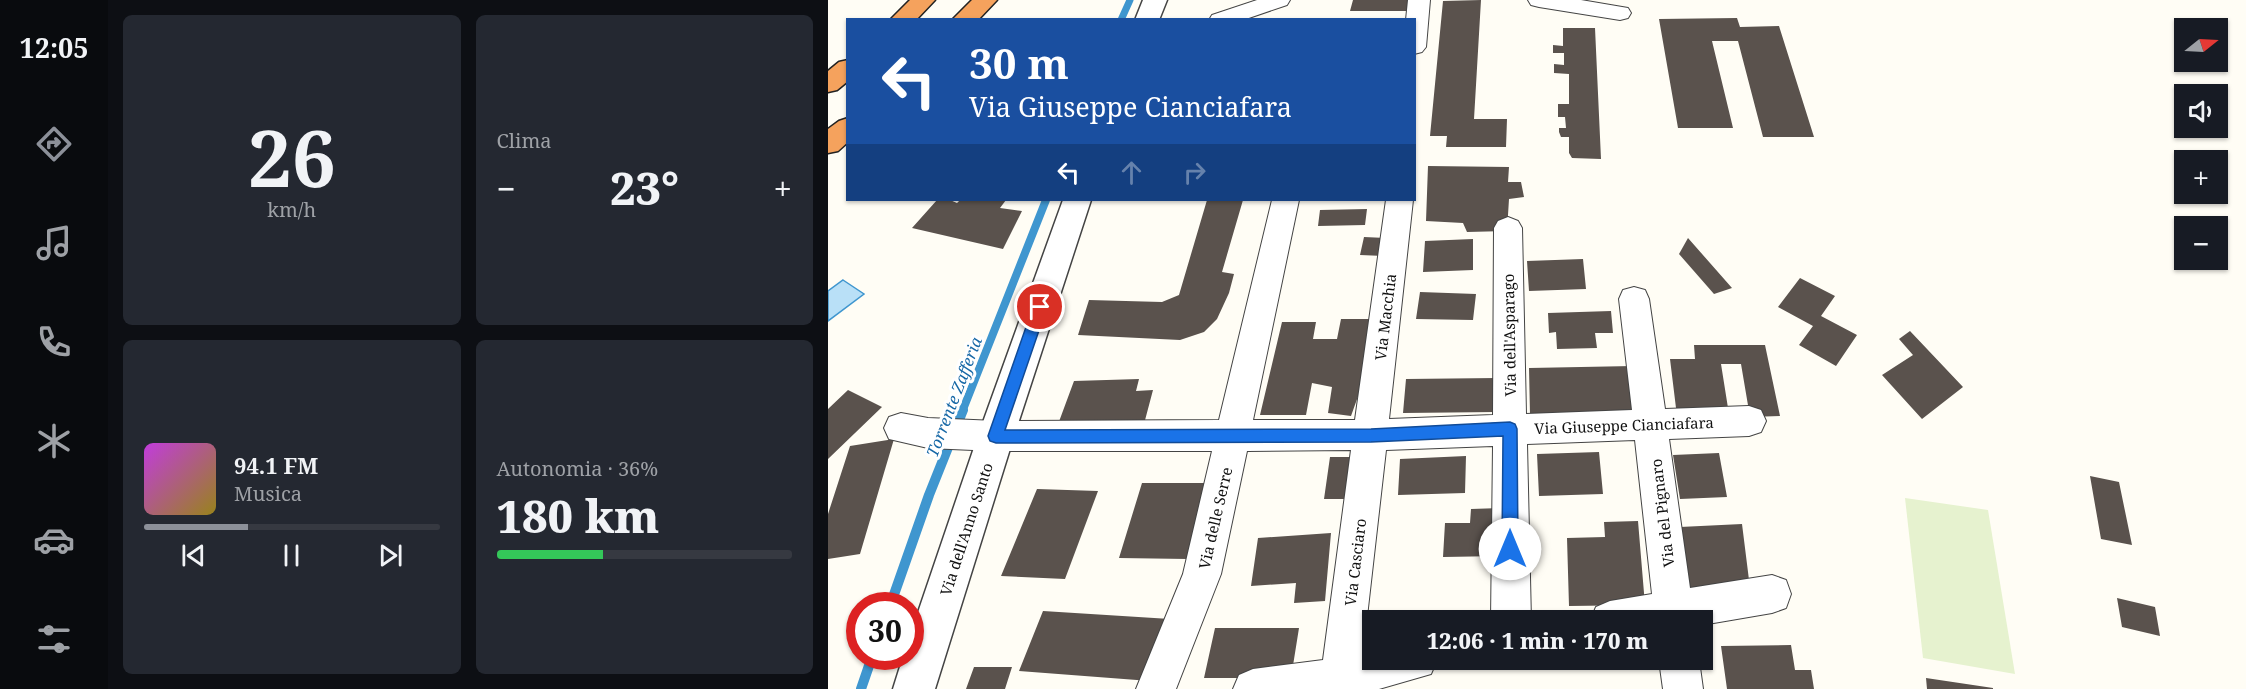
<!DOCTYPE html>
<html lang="it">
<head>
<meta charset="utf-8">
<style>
	:root { --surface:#171b24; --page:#242831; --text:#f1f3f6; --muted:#9ea1a6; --line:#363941; --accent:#8c9099 }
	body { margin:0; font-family:"Noto Serif",serif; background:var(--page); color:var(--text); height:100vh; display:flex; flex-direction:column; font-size:22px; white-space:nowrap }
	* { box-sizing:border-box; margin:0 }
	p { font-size:20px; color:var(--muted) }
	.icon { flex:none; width:33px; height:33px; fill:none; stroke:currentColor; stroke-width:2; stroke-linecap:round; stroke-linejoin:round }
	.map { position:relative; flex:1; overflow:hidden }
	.sheet { display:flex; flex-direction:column; gap:15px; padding:15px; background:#0d0f14; width:720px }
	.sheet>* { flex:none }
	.hud { position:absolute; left:18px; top:18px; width:570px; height:183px; border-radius:0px; box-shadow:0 2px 4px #0004; background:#1a4fa0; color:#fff; overflow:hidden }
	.needle { width:39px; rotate:72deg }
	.tools { position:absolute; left:1346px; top:18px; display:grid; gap:12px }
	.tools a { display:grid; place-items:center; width:54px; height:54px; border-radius:0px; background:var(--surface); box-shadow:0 2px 4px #0004; font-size:30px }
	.speed { position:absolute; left:18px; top:592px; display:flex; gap:12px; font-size:30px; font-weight:700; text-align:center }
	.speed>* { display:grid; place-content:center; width:78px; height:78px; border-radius:50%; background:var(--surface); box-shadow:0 2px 4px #0004; line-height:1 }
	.speed .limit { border:9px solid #d22; background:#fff; color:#111 }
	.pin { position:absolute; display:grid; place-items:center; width:51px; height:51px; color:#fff; margin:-26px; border:3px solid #fff; border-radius:50%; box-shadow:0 2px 6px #0007 }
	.me { position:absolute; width:66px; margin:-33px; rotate:0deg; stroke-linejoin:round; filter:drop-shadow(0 0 4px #0008) }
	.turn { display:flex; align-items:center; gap:21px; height:126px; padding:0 24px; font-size:27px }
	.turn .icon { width:78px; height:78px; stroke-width:2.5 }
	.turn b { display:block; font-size:42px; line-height:51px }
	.lanes { display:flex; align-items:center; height:57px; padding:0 24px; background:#0003; justify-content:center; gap:30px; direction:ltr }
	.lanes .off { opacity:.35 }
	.big { font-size:45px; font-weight:800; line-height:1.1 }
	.sheet .tile { flex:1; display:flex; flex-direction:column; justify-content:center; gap:9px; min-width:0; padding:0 21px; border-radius:9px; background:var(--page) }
	.sheet .dial { align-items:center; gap:0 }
	.dial b { font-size:78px; line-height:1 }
	.song { display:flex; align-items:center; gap:18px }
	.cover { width:72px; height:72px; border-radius:9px; background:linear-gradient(135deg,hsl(290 70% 55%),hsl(50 70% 35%)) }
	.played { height:6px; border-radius:3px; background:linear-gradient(90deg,var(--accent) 35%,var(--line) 35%) }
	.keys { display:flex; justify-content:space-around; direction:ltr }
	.heat { display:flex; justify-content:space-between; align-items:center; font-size:33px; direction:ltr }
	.charge { height:9px; border-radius:4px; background:linear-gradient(90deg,#34c759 36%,var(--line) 0) }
	.sheet .tiles { flex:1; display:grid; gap:15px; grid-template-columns:repeat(2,1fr) }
	.trip { position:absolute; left:534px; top:610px; width:351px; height:60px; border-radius:0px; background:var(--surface); box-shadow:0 2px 4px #0004; font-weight:800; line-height:60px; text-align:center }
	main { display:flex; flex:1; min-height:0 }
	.menu { display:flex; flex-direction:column; width:108px; justify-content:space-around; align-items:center; background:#090b0e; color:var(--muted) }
	.menu .icon { width:42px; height:42px }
	.menu .current { color:var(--accent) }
	.menu b { font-size:27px; color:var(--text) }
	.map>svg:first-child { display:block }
</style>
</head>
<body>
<main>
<nav class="menu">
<b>12:05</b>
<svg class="icon current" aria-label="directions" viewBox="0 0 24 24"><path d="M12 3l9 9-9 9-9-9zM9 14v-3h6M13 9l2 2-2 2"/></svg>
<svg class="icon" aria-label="music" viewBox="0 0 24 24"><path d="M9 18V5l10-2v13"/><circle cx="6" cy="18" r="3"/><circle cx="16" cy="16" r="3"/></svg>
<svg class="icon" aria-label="phone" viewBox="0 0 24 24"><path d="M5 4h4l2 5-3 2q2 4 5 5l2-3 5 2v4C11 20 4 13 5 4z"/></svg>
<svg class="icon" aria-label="climate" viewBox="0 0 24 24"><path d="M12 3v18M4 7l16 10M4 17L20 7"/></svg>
<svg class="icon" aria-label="car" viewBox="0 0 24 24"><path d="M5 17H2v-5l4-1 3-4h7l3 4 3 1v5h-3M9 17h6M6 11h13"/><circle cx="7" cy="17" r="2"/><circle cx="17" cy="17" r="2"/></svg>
<svg class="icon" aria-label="filters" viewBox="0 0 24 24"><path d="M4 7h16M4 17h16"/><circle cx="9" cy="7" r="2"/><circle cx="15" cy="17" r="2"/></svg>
</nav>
<section class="sheet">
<div class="tiles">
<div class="tile dial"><b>26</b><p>km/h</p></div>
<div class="tile"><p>Clima</p>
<div class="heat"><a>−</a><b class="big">23°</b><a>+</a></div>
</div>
<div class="tile">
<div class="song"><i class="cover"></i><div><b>94.1 FM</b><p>Musica</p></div></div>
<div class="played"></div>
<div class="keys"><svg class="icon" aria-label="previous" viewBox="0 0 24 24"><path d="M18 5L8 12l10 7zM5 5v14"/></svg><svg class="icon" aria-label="pause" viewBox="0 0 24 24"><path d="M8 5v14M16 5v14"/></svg><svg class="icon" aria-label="next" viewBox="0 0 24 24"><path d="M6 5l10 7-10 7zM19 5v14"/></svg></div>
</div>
<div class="tile"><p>Autonomia · 36%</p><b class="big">180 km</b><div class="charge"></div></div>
</div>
</section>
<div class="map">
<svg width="1418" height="689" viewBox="0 0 1418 689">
	<rect width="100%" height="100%" fill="#fffdf5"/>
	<path fill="#e6f2cf" d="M1077,498L1160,510L1187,674L1095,658Z"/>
	<path fill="#b9e0f7" stroke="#3f96cf" stroke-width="1.5" d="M15,280L36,294L0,321V291Z"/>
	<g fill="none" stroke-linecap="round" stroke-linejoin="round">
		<path stroke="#3f96cf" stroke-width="7" d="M293,20L302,0"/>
		<path stroke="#3f96cf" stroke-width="8" d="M134,412L218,200"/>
		<path stroke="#3f96cf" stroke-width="10" d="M62,606L101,495L135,410
			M33,689L44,657"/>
	</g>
	<path fill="#5a524d" d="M525,0H586L584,11H522Z
		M653,0L646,119H679L678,147H618L619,136H602L615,1Z
		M909,18L912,27L951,26L986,137H935L910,41H884L905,128H850L831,19Z
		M735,28H767L773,159L744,158L741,153V137H733L731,132V128H738L737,117H730V104H741V74L726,73V64L736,65V53H725V45L735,46Z
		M600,166L681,167L680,182H693L696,197L681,199L679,231L639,232L635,223L598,221Z
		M109,200H122L129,203L132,200H178L172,208L194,211L175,249L84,228Z
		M379,200H415L394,272L406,274L401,293L389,319L376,332L352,340L250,335L261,300L334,302L351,295Z
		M539,209L537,225L490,226L492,210Z
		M536,237L558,238L556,256L532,255Z
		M860,238L904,288L886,294L851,254Z
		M645,239V270L595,272L597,241Z
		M755,259L758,289L701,291L699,261Z
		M972,278L1007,296L993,316L1029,335L1008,366L971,345L985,326L950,307Z
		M592,292L648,294L645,320L588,319Z
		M783,311L785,333H767L769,348L729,349L728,332L721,333L720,313Z
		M513,319H548L543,360L523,416L500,413L504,387L484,383L478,415H432L454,322H488L485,339H509Z
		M1082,331L1135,387L1094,419L1054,375L1085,355L1071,339Z
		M866,345H937L952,416L922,417L913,364H893L900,408H848L842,359H867Z
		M805,366L810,413L702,415L701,368Z
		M669,378L668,412L575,413L578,379Z
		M311,379L308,391L325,390L316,424L229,427L246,381Z
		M20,390L54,407L0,459V409Z
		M66,439L32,554L0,559V514L22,446Z
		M771,452L775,494L711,496L709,454Z
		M891,453L899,497L852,499L845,455Z
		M638,456L637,493L570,495L572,459Z
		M502,457H530L525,499H496Z
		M1262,476L1291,482L1304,545L1273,539Z
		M314,483H380L360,559L291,558Z
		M209,489L270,491L237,579L173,576Z
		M673,508V556L615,557L617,523H642L643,509Z
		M810,521L817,605L741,606L739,538L777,537L776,522Z
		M914,524L922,588L862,604L852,527Z
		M503,533L497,601L466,603L468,583L423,586L430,538Z
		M1289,598L1327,607L1332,636L1294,627Z
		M215,611L342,619L322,681L191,671Z
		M387,628H471L463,678H376Z
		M963,645L967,670H983L986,689H899L893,646Z
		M146,667H184L177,689H138Z
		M1098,678L1165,688V689H1099Z"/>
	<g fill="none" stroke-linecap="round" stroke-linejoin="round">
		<defs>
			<path id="minor" d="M429,0H462L459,5L415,20H381L384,15Z
				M580,0H602L598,47L594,52L586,54V20H578Z
				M700,0H753L800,8L803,13L800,18L792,20L711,7L703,5Z
				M444,200H471L425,420H527L558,200H585L561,419L665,415L666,228L670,221L680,217L690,221L694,228L698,414L804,410L791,299L795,290L806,287L817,290L821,299L837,409L921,406L933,410L938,421L933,432L921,436L841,439L862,588L944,575L958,580L963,594L958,608L944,613L874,625V621H762L768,607L782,601L824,594L807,440L699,444L703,621H663L665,446L558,450L535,652L544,650V660H609L603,674L551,689H405L411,675L425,669L495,660L523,450L419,451L393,574L348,689H308L355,574L384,451H168L100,448L61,439L56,428L61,417L73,413L100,418L168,421L391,420Z
				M831,660H871L875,689H835Z"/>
			<path id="tertiary" d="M315,0H339L331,20H307Z
				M235,200H263L186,436L107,689H65L75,657H82V636L150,436Z"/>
			<path id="motorway" d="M82,0H107L88,20H62Z
				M144,0H169L150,20H124Z
				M20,60V81L9,90L0,92V71L11,62Z
				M20,118V142L10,151L0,153V129L11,121Z"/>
		</defs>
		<use href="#minor" stroke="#444" stroke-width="2"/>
		<use href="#tertiary" stroke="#444" stroke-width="3"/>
		<use href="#motorway" stroke="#222" stroke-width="3"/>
		<use href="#minor" fill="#fff" fill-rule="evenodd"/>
		<use href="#tertiary" fill="#fff" fill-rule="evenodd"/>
		<use href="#motorway" fill="#f5a25d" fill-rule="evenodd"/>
	</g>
	<path fill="#1a73e8" stroke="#114b97" stroke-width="1.5" d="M212,302L219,307L177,430L543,429L682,422L687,424L689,429L690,549L688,555L682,557L677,555L674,549L675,436L543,442L168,443L162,441L160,436L205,307Z"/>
	<g text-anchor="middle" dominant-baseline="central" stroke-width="6" stroke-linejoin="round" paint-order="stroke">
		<g font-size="15" fill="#111" stroke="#fff">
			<text transform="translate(557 317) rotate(-83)">Via Macchia</text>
			<text transform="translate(681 335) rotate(-91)">Via dell'Asparago</text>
			<text transform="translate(796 425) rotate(-2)">Via Giuseppe Cianciafara</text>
			<text transform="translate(834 513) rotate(-97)">Via del Pignaro</text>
			<text transform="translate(387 518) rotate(-77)">Via delle Serre</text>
			<text transform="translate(138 529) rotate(-72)">Via dell'Anno Santo</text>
			<text transform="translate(527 562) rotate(-83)">Via Casciaro</text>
		</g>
		<g font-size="16" font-style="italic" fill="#1768a6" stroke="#fff">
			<text transform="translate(126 397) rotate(-69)">Torrente Zafferia</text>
		</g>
	</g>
</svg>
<div class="tools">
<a><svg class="needle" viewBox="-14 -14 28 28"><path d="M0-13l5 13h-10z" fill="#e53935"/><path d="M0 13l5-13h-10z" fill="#9ea1a6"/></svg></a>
<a><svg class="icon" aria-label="sound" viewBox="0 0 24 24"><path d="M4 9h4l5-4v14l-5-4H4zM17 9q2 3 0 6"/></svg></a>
<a>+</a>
<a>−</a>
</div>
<div class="speed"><div class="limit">30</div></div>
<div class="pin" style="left:212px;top:307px;background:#d93025"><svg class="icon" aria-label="arrive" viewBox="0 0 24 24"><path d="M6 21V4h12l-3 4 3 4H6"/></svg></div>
<svg class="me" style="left:682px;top:549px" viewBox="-20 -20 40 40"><circle r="19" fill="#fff"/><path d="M0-13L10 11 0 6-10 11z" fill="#1a73e8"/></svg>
<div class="trip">12:06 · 1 min · 170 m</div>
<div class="hud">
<div class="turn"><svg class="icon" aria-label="left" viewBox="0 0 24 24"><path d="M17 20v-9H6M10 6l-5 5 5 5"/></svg><div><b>30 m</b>Via Giuseppe Cianciafara</div></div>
<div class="lanes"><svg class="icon" aria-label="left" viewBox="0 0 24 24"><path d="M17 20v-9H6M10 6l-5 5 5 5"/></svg><svg class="icon off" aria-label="ahead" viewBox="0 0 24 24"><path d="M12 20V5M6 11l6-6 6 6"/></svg><svg class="icon off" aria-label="right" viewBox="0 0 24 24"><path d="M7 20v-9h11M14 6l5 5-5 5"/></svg></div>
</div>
</div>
</main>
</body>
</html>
